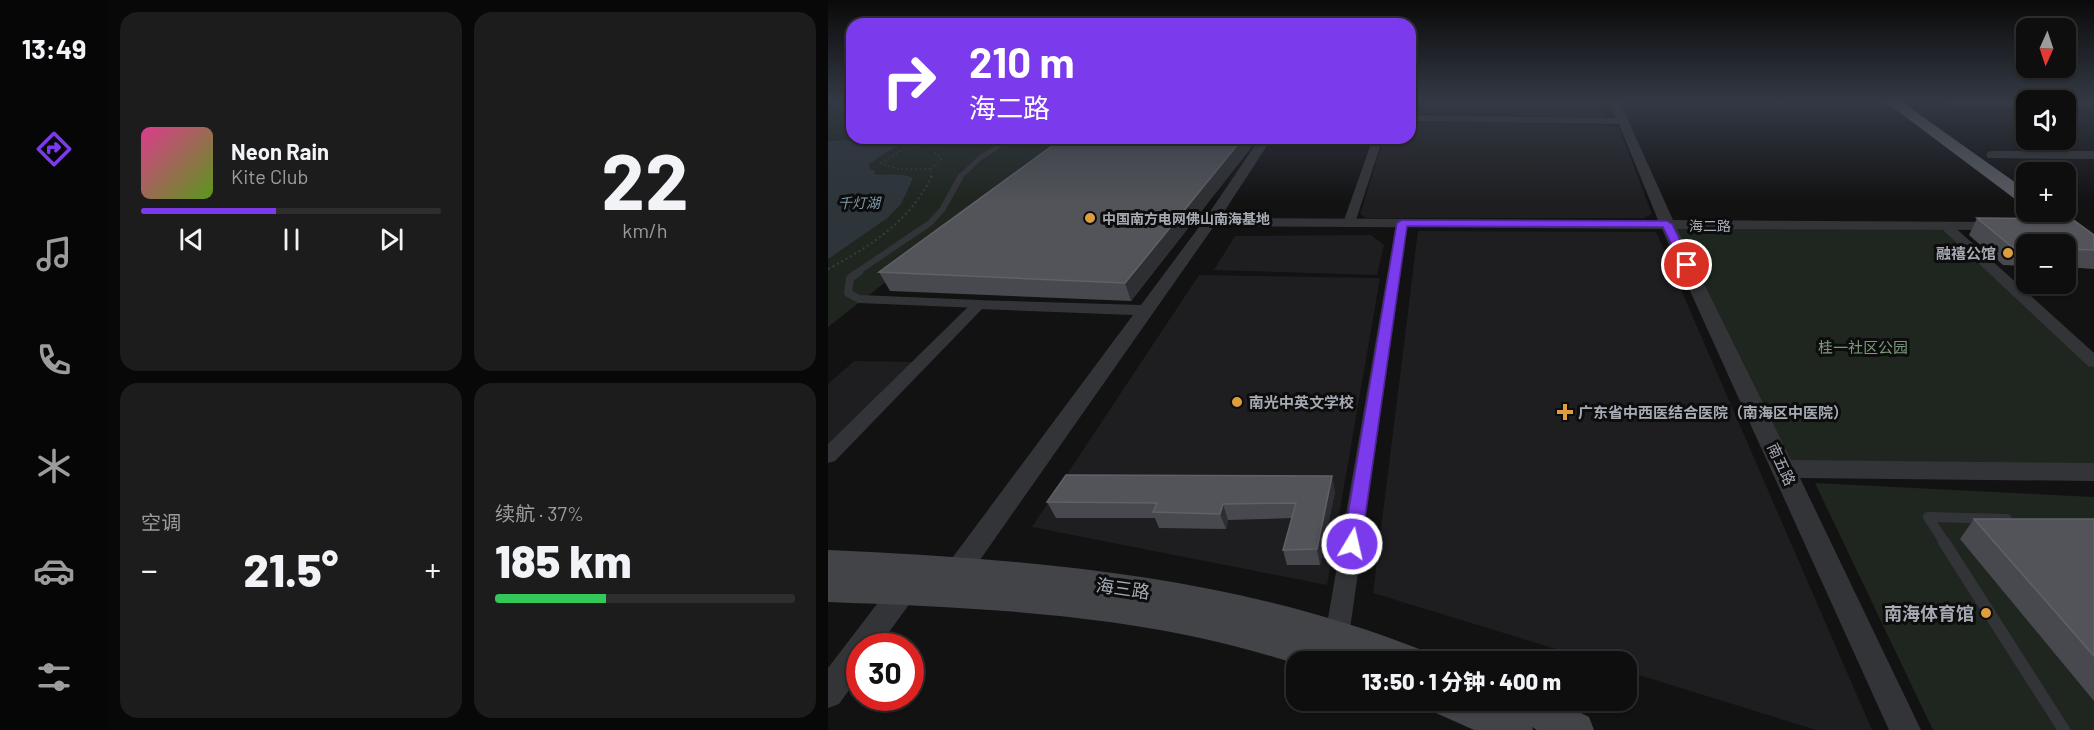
<!DOCTYPE html>
<html lang="zh">
<head>
<meta charset="utf-8">
<style>
	:root { --surface:#0e0e0e; --page:#1c1c1c; --text:#f1f3f6; --muted:#9b9c9e; --line:#2e2e2e; --accent:#7c3aed }
	body { margin:0; font-family:Barlow,"Noto Sans SC",sans-serif; background:var(--page); color:var(--text); height:100vh; display:flex; flex-direction:column; font-size:22px; white-space:nowrap }
	* { box-sizing:border-box; margin:0 }
	p { font-size:20px; color:var(--muted) }
	.icon { flex:none; width:33px; height:33px; fill:none; stroke:currentColor; stroke-width:2; stroke-linecap:round; stroke-linejoin:round }
	.map { position:relative; flex:1; overflow:hidden }
	.sheet { display:flex; flex-direction:column; gap:12px; padding:12px; background:#080808; width:720px }
	.sheet>* { flex:none }
	.top-card { position:absolute; left:18px; top:18px; width:570px; height:126px; border-radius:18px; box-shadow:0 2px 4px #0004,0 0 0 2px var(--line); background:#7c3aed; color:#fff; overflow:hidden }
	.needle { width:39px; rotate:183deg }
	.buttons { position:absolute; left:1188px; top:18px; display:grid; gap:12px }
	.buttons a { display:grid; place-items:center; width:60px; height:60px; border-radius:12px; background:var(--surface); box-shadow:0 2px 4px #0004,0 0 0 2px var(--line); font-size:30px }
	.speed { position:absolute; left:18px; top:633px; display:flex; gap:12px; font-size:30px; font-weight:700; text-align:center }
	.speed>* { display:grid; place-content:center; width:78px; height:78px; border-radius:50%; background:var(--surface); box-shadow:0 2px 4px #0004,0 0 0 2px var(--line); line-height:1 }
	.speed .limit { border:9px solid #d22; background:#fff; color:#111 }
	.pin { position:absolute; display:grid; place-items:center; width:51px; height:51px; color:#fff; margin:-26px; border:3px solid #fff; border-radius:50%; box-shadow:0 2px 6px #0007 }
	.me { position:absolute; width:66px; margin:-33px; rotate:9deg; stroke-linejoin:round; filter:drop-shadow(0 0 4px #0008) }
	.turn { display:flex; align-items:center; gap:21px; height:126px; padding:0 24px; font-size:27px }
	.turn .icon { width:78px; height:78px; stroke-width:2.5 }
	.turn b { display:block; font-size:42px; line-height:51px }
	.big { font-size:45px; font-weight:800; line-height:1.1 }
	.sheet .widget { flex:1; display:flex; flex-direction:column; justify-content:center; gap:9px; min-width:0; padding:0 21px; border-radius:18px; background:var(--page) }
	.sheet .dial { align-items:center; gap:0 }
	.dial b { font-size:78px; line-height:1 }
	.song { display:flex; align-items:center; gap:18px }
	.cover { width:72px; height:72px; border-radius:9px; background:linear-gradient(135deg,hsl(330 70% 55%),hsl(90 70% 35%)) }
	.played { height:6px; border-radius:3px; background:linear-gradient(90deg,var(--accent) 45%,var(--line) 45%) }
	.keys { display:flex; justify-content:space-around; direction:ltr }
	.heat { display:flex; justify-content:space-between; align-items:center; font-size:33px; direction:ltr }
	.charge { height:9px; border-radius:4px; background:linear-gradient(90deg,#34c759 37%,var(--line) 0) }
	.sheet .tiles { flex:1; display:grid; gap:12px; grid-template-columns:repeat(2,1fr) }
	.trip { position:absolute; left:458px; top:651px; width:351px; height:60px; border-radius:18px; background:var(--surface); box-shadow:0 2px 4px #0004,0 0 0 2px var(--line); font-weight:800; line-height:60px; text-align:center }
	main { display:flex; flex:1; min-height:0 }
	.menu { display:flex; flex-direction:column; width:108px; justify-content:space-around; align-items:center; background:#060606; color:var(--muted) }
	.menu .icon { width:42px; height:42px }
	.menu .selected { color:var(--accent) }
	.menu b { font-size:27px; color:var(--text) }
	.map>svg:first-child { display:block }
</style>
</head>
<body>
<main>
<nav class="menu">
<b>13:49</b>
<svg class="icon selected" aria-label="directions" viewBox="0 0 24 24"><path d="M12 3l9 9-9 9-9-9zM9 14v-3h6M13 9l2 2-2 2"/></svg>
<svg class="icon" aria-label="music" viewBox="0 0 24 24"><path d="M9 18V5l10-2v13"/><circle cx="6" cy="18" r="3"/><circle cx="16" cy="16" r="3"/></svg>
<svg class="icon" aria-label="phone" viewBox="0 0 24 24"><path d="M5 4h4l2 5-3 2q2 4 5 5l2-3 5 2v4C11 20 4 13 5 4z"/></svg>
<svg class="icon" aria-label="climate" viewBox="0 0 24 24"><path d="M12 3v18M4 7l16 10M4 17L20 7"/></svg>
<svg class="icon" aria-label="car" viewBox="0 0 24 24"><path d="M5 17H2v-5l4-1 3-4h7l3 4 3 1v5h-3M9 17h6M6 11h13"/><circle cx="7" cy="17" r="2"/><circle cx="17" cy="17" r="2"/></svg>
<svg class="icon" aria-label="filters" viewBox="0 0 24 24"><path d="M4 7h16M4 17h16"/><circle cx="9" cy="7" r="2"/><circle cx="15" cy="17" r="2"/></svg>
</nav>
<section class="sheet">
<div class="tiles">
<div class="widget">
<div class="song"><i class="cover"></i><div><b>Neon Rain</b><p>Kite Club</p></div></div>
<div class="played"></div>
<div class="keys"><svg class="icon" aria-label="previous" viewBox="0 0 24 24"><path d="M18 5L8 12l10 7zM5 5v14"/></svg><svg class="icon" aria-label="pause" viewBox="0 0 24 24"><path d="M8 5v14M16 5v14"/></svg><svg class="icon" aria-label="next" viewBox="0 0 24 24"><path d="M6 5l10 7-10 7zM19 5v14"/></svg></div>
</div>
<div class="widget dial"><b>22</b><p>km/h</p></div>
<div class="widget"><p>空调</p>
<div class="heat"><a>−</a><b class="big">21.5°</b><a>+</a></div>
</div>
<div class="widget"><p>续航 · 37%</p><b class="big">185 km</b><div class="charge"></div></div>
</div>
</section>
<div class="map">
<svg width="1266" height="730" viewBox="0 0 1266 730">
	<rect width="100%" height="100%" fill="#121213"/>
	<path fill="#1e1e20" d="M594,100H772L778,117L591,113Z
		M582,122L776,125L791,128L824,214L815,218H538L532,214L556,138H582Z
		M590,231L828,232L1044,730H988L798,671V662L767,661L545,593Z
		M543,235L556,245L549,275L386,270L407,236Z
		M371,275L552,278L499,585L204,527Z
		M26,361L87,362L0,447V384Z"/>
	<path fill="#1f261f" d="M0,100H24V138H242L0,327Z
		M641,100H698V105C689,115 657,113 644,108Z
		M839,224L1118,226L1266,362V472L956,469Z
		M987,483L1266,497V730H1105Z"/>
	<path fill="#2d353b" d="M90,138L63,149L41,164V168L47,171L46,174C59,176 74,172 85,178L73,204L58,219L0,259V141Z"/>
	<g fill="none" stroke-linecap="round" stroke-linejoin="round">
		<path stroke="#3a3b3f" stroke-width="1.5" stroke-dasharray="1.5 3" stroke-linecap="butt" d="M0,134L7,132L24,135
			M103,169L113,160L112,156L107,153L109,144L115,141
			M103,177V169H70L53,163L75,149L120,138"/>
		<path stroke="#3a3b3f" stroke-width="2" stroke-dasharray="2 3" stroke-linecap="butt" d="M0,269C43,246 82,221 104,176"/>
		<path stroke="#333438" stroke-width="5" d="M132,177L152,158L183,138"/>
		<path stroke="#333438" stroke-width="6" d="M28,273L102,223L114,210L133,176"/>
		<path stroke="#333438" stroke-width="8" d="M31,272L22,278L20,293L31,299L151,304"/>
		<path stroke="#333438" stroke-width="10" d="M1117,543L1100,517L1179,519"/>
		<path stroke="#333438" stroke-width="12" d="M1116,542L1236,730"/>
		<path fill="#333438" fill-rule="evenodd" d="M545,138H555L527,223L525,226H517L515,223Z
			M574,219L580,223L521,636L518,644L509,647L500,644L497,636L568,223Z
			M1118,222L1122,223L1266,353V367L1260,366L1114,229L1112,226Z
			M151,300L158,304L156,307L7,461L0,463V444L146,301Z"/>
		<path fill="#333438" fill-rule="evenodd" d="M781,100H791L845,220L1170,222L1177,226L1170,230L849,229L963,460L1266,463V481L972,478L1093,730H1061L834,229L386,226L140,577L131,580L122,577L118,569L122,561L305,315L151,309L145,308L142,304L145,300L313,305L377,219L432,138H444L392,218L830,220L791,124L582,121V115L788,118Z
			M1164,151H1266V159L1160,158L1158,155L1160,152Z
			M75,579L85,583L89,591L85,599L51,646H32V675L11,704L0,708V668L65,583Z"/>
		<path fill="#424448" fill-rule="evenodd" d="M0,550C202,559 404,575 594,650L599,662H536L528,659L529,662H468V664C318,614 156,608 0,602Z
			M603,700H663L672,704L670,700H727L761,717L766,730H709L704,727L705,730H646L608,713Z"/>
		<path fill="#585a60" fill-rule="evenodd" d="M1055,100H1071L1198,190V204L1191,202Z
			M1207,212H1229L1266,237V253L1258,252Z"/>
	</g>
	<path fill="#48494e" d="M1115,100H1266V102L1264,106H1238V100H1198V106H1123Z
		M425,145L303,301L62,291L51,272Z
		M1149,218L1266,235V269L1238,267V244H1198V266L1175,265L1141,235Z
		M507,491L492,565H459L455,550L464,518L400,520L398,529L331,528L327,518H228L219,502Z
		M1146,519H1266V701L1132,539Z"/>
	<path fill="#2e2f32" d="M415,138H423L425,145L303,301L297,283Z
		M504,476L507,491L492,565L489,549Z
		M395,504L400,520L398,529L392,514Z"/>
	<path fill="#525459" stroke="#5f6167" stroke-width="1.5" d="M235,138H415L297,283L51,272Z
		M1149,218L1244,219L1266,235V250L1238,249V244H1198V248L1184,247Z
		M238,475L504,476L489,549L455,550L468,503L395,504L392,514L325,512L329,503L219,502Z
		M1146,519H1266V656Z"/>
	<linearGradient id="sky" x2="0" y2="1"><stop stop-color="#0a0a0a"/><stop offset="0.5" stop-color="#333944"/><stop offset="1" stop-color="#333944" stop-opacity="0"/></linearGradient>
	<rect width="1266" height="202" fill="url(#sky)"/>
	<path fill="#7c3aed" stroke="#51269a" stroke-width="1.5" d="M574,220L839,221L844,224L864,265L859,268L855,267L835,227L579,226L533,544L530,549L524,551L517,549L515,544L569,223Z"/>
	<g fill="#df9e3e" stroke="#0d0d0e" stroke-width="2">
		<circle cx="262" cy="218" r="6"/>
		<circle cx="1180" cy="253" r="6"/>
		<circle cx="409" cy="402" r="6"/>
		<path d="M734 403h6v6h6v6h-6v6h-6v-6h-6v-6h6z"/>
		<circle cx="1158" cy="613" r="6"/>
	</g>
	<g text-anchor="middle" dominant-baseline="central" stroke-width="6" stroke-linejoin="round" paint-order="stroke">
		<g font-size="14" font-style="italic" fill="#7f99ab" stroke="#0d0d0e">
			<text x="31" y="202">千灯湖</text>
		</g>
		<g font-size="14" font-weight="bold" fill="#a5aab3" stroke="#0d0d0e" text-anchor="start">
			<text x="274" y="218">中国南方电网佛山南海基地</text>
		</g>
		<g font-size="14" fill="#a5aab3" stroke="#0d0d0e">
			<text x="882" y="225">海二路</text>
		</g>
		<g font-size="15" font-weight="bold" fill="#a5aab3" stroke="#0d0d0e" text-anchor="start">
			<text x="1168" y="253" text-anchor="end">融禧公馆</text>
			<text x="421" y="402">南光中英文学校</text>
			<text x="750" y="412">广东省中西医结合医院（南海区中医院）</text>
		</g>
		<g font-size="15" fill="#7e9c7d" stroke="#0d0d0e">
			<text x="1035" y="347">桂一社区公园</text>
		</g>
		<g font-size="15" fill="#a5aab3" stroke="#0d0d0e">
			<text transform="translate(954 464) rotate(65)">南五路</text>
		</g>
		<g font-size="18" fill="#a5aab3" stroke="#0d0d0e">
			<text transform="translate(295 588) rotate(8)">海三路</text>
		</g>
		<g font-size="18" font-weight="bold" fill="#a5aab3" stroke="#0d0d0e" text-anchor="end">
			<text x="1146" y="613">南海体育馆</text>
		</g>
	</g>
</svg>
<div class="buttons">
<a><svg class="needle" viewBox="-14 -14 28 28"><path d="M0-13l5 13h-10z" fill="#e53935"/><path d="M0 13l5-13h-10z" fill="#9b9c9e"/></svg></a>
<a><svg class="icon" aria-label="sound" viewBox="0 0 24 24"><path d="M4 9h4l5-4v14l-5-4H4zM17 9q2 3 0 6"/></svg></a>
<a>+</a>
<a>−</a>
</div>
<div class="speed"><div class="limit">30</div></div>
<div class="pin" style="left:859px;top:265px;background:#d93025"><svg class="icon" aria-label="arrive" viewBox="0 0 24 24"><path d="M6 21V4h12l-3 4 3 4H6"/></svg></div>
<svg class="me" style="left:524px;top:544px" viewBox="-20 -20 40 40"><circle r="17" fill="#7c3aed" stroke="#fff" stroke-width="3"/><path d="M0-11L8 9 0 5-8 9z" fill="#fff"/></svg>
<div class="trip">13:50 · 1 分钟 · 400 m</div>
<div class="top-card">
<div class="turn"><svg class="icon" aria-label="right" viewBox="0 0 24 24"><path d="M7 20v-9h11M14 6l5 5-5 5"/></svg><div><b>210 m</b>海二路</div></div>
</div>
</div>
</main>
</body>
</html>
